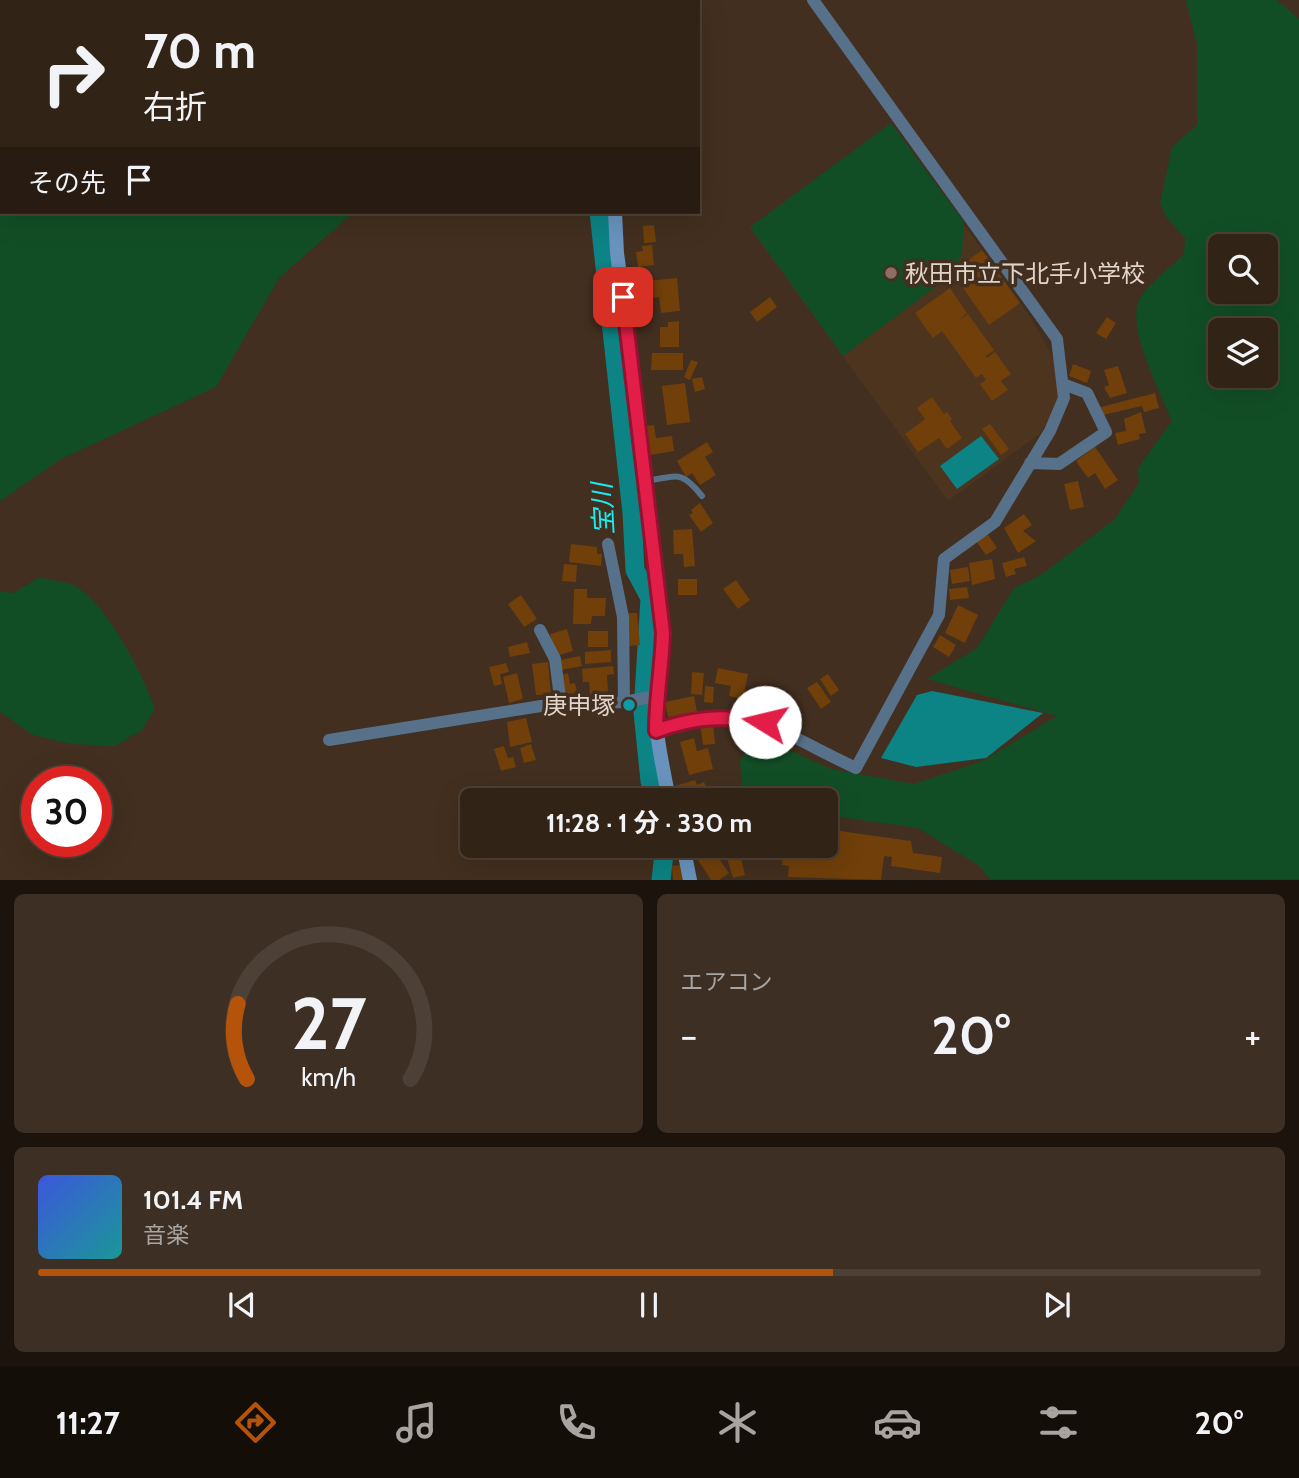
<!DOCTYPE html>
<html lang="ja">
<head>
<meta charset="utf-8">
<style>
	:root { --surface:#322317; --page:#3d2f24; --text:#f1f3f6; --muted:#a8a4a1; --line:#4d4036; --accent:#b45309 }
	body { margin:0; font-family:Cabin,"Noto Sans JP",sans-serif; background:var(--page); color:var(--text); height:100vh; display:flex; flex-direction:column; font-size:26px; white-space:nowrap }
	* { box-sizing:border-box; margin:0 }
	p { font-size:23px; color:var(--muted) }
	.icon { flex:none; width:38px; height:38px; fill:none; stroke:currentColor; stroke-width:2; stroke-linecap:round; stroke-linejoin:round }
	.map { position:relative; height:880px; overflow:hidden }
	.sheet { display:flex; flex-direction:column; gap:14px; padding:14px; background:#1c130d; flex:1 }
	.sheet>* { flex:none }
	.hud { position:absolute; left:0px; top:0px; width:700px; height:214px; box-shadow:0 7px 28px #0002,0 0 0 2px var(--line); background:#322317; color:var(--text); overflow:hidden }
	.fabs { position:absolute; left:1208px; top:234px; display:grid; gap:14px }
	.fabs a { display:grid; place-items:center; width:70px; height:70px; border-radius:10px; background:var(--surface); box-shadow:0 7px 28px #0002,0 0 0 2px var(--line); font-size:35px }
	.speed { position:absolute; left:21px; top:766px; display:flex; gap:14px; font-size:35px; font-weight:700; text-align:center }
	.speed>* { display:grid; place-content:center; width:91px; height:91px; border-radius:50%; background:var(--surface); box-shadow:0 7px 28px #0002,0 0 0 2px var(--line); line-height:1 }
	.speed .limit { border:10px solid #d22; background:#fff; color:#111 }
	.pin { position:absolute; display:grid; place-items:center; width:60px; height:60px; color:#fff; margin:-30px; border-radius:14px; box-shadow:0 4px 10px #0006 }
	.me { position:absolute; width:77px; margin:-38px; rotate:279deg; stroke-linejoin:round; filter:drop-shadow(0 0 5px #0008) }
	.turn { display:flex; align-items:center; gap:24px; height:147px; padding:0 28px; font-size:32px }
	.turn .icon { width:91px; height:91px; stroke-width:2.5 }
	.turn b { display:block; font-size:49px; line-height:60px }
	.then { display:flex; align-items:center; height:66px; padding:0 28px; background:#0003; gap:14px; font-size:26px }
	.big { font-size:52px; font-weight:700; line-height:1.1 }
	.sheet .tile { flex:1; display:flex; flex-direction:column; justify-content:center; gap:10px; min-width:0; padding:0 24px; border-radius:10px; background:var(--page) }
	.sheet .dial { align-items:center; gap:0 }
	.dial svg { height:182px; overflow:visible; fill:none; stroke:var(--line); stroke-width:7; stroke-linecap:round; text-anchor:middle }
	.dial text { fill:var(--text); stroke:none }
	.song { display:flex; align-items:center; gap:21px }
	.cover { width:84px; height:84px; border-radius:10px; background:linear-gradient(135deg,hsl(230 70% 55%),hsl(180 70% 35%)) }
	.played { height:7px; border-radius:4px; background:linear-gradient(90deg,var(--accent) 65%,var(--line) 65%) }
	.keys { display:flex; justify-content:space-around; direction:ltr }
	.heat { display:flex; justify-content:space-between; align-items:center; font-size:38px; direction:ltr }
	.sheet .tiles { flex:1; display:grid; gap:14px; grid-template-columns:1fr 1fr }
	.tile:last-child { grid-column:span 2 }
	.trip { position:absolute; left:460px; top:788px; width:378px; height:70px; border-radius:10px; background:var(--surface); box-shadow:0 7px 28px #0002,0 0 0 2px var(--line); font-weight:700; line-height:70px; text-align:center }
	.dock { display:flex; height:112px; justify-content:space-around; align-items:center; background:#140e09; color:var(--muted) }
	.dock .icon { width:49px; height:49px }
	.dock .current { color:var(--accent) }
	.dock b { font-size:32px; color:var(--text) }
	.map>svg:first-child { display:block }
</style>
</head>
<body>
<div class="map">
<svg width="1299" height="880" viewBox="0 0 1299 880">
	<rect width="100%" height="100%" fill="#422f1f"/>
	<path fill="#4d341f" d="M891,123L1031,318L1055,361L1059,402L1041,433L948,501L750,228Z"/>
	<path fill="#114e26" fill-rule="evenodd" d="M0,0L40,2H2V212H354L279,278L216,387L61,459L0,501Z
		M144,0H472L474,2H144Z
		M1186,0H1277L1299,19V879H990L978,865L918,828L826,815V800H743L740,761L747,749L776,744L831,769L914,784L983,761L1057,716L927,679L977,648L1014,588L1041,575L1114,520L1139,483L1138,468L1172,421C1161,394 1131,336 1137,307C1141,287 1171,268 1184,254L1185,238L1166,217L1160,203L1172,147L1197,125V44ZM1220,247H1265V292H1220ZM1220,331H1265V376H1220Z
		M891,123L964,222L962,255L950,276L843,356L750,227Z
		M40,577C50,580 64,581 73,585C107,602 142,674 155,708L142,730L115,746L71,744L33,735L0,712V591L13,593Z"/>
	<path fill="#0c8384" d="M981,436L999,459L957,489L940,466Z
		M932,691L1043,713L986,758L916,767L881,758L917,695Z"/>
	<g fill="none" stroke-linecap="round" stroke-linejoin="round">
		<path stroke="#0c8384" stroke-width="19" d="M561,0L563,2
			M599,212L632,513L635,570L650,598L643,712L650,781L655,800
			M661,880L665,845"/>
	</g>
	<path fill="#703f0a" d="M654,225L656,242L644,243L643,226Z
		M652,245L654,265L638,267L636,252L643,251L642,246Z
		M982,250L1020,303L989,325L952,272Z
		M677,278L680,311L661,313L659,297L649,298L647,281Z
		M950,288L967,313L959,321L968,314L994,350L986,356L987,358L995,352L1011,374L1001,381L1008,390L992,401L980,384L986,380L982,374L976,378L942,331L933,338L915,313Z
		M770,297L777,307L757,322L750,312Z
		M1107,317L1116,323L1106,339L1096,333Z
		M679,321V347H660V327H668V322Z
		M652,353H683V370H651Z
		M691,360L698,362L690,380L684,377Z
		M1073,364L1091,371L1087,383L1069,376Z
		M1118,366L1127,393L1110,398L1104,387L1109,385L1104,370Z
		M702,377L705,389L695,392L692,379Z
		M685,383L690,422L667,425L662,386Z
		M1155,393L1159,408L1144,412L1142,406L1103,415L1101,407Z
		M932,397L944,414L947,412L952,419L950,421L962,438L947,449L939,438L918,452L905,434L925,419L917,408Z
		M1141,412L1146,433L1139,434L1140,439L1118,445L1115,433L1126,431L1124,419Z
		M990,424L1009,449L1001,455L982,429Z
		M654,425L656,438L672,436L674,451L650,455L646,426Z
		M707,442L713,452L705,457L716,475L700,485L692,473L686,477L677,461Z
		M1095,447L1118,480L1105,489L1095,473L1088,478L1076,461Z
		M1078,481L1084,507L1070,510L1064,484Z
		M700,503L713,523L701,532L689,515L693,513L691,510Z
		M1024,514L1032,525L1023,531L1036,541L1018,553L1004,528Z
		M692,529L695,566L684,567L683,554H674L673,530Z
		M987,533L997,548L986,555L976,541Z
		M571,544L597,547V554H602L601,566L569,562Z
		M1024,557L1027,566L1014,569L1016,574L1006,577L1002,563Z
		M992,559L995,579L972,585L969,563Z
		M564,564L577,565L576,582L562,581Z
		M968,567L970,581L952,584L950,570Z
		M678,579H697V595H678Z
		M736,580L750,600L738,609L723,589Z
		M967,587L969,598L950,600L949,589Z
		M574,589H587V598H606L605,616H592L591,624H573Z
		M521,595L537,619L524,627L508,604Z
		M958,605L978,615L965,643L945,633Z
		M626,613H637L640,645L628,646Z
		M567,629L573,651L556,656L550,634Z
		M588,631H608V647H588Z
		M940,635L956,645L949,657L933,647Z
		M527,642L530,653L510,657L508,647Z
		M611,650V662L585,664V652Z
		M580,656L582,666L561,670L559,660Z
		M548,662L551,694L536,695L532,664Z
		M506,663L509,672L500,674L502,684L494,686L489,667Z
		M613,666L614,674L607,675L608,691L590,696L589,682H583L582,669Z
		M718,668L748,674L743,699L729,696L731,686L715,683Z
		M692,672L704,673L702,695L691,694Z
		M517,673L523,699L509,703L503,677Z
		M568,673L570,684L575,683L578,696L566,698L561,675Z
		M828,674L839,690L831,696L820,679Z
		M817,682L831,702L821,709L807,688Z
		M705,686L714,687L713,703L704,702Z
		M749,690L768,695L763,715L744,710Z
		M694,696L697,712L668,717L665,702Z
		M526,718L532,742L510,747L507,722Z
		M713,722L715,744L703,745L700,723Z
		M694,738L697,751L708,748L713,769L689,775L680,742Z
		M531,744L536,760L524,763L520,748Z
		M504,746L508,758L513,757L516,767L501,771L494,749Z
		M695,780L697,785L704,782L709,795L715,793L717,800H679L675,786Z
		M826,829L911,841L913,853L942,857L940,873L891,866L892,857L884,856L881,880L788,877L789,866L782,865L784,845H826Z
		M739,851L745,875L733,878L726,855Z
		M710,852L715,859L718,857L729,873L719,880H711L698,860Z
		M683,865L684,880H673L672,866Z"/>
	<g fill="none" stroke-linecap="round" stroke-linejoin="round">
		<path stroke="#57718b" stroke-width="6" d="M646,481C678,476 681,470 702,496"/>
		<path stroke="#57718b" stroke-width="12" d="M43,0V2
			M536,0L537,2
			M1030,463L1059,464L1106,432L1087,393L1063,384
			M608,544L623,617L624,702
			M540,630L555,659L561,705
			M656,731C745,696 779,733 856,768L939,615L944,559L995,522L1050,431L1064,398L1057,339L813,0
			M329,740L541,706L624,702L656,696"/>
		<path stroke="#6993bd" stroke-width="14" d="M593,0V2
			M615,212L617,253L636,395L663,633C662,655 657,676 656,698C654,732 663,766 669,800
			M683,845L690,880"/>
	</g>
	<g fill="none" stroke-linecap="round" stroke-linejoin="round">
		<defs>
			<path id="route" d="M623,297L663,633C662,666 656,698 656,731C696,716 723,716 765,722"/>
		</defs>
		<use href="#route" stroke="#92132f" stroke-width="18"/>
		<use href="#route" stroke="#e11d48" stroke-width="12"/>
	</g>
	<circle fill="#8d6e63" stroke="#422f1f" stroke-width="2.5" cx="891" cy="273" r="7"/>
	<circle fill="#0f9aa8" stroke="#422f1f" stroke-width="2.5" cx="629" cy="705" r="7"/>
	<g text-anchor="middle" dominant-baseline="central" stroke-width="7" stroke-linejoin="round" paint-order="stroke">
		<g font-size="24" fill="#e1d4ca" stroke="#422f1f" text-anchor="start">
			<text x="905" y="273">秋田市立下北手小学校</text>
			<text x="615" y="705" text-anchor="end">庚申塚</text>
		</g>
		<g font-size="26" font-style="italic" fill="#18eff2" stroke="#422f1f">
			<text transform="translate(603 509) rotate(-93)">宝川</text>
		</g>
	</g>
</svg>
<div class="fabs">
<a><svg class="icon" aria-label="search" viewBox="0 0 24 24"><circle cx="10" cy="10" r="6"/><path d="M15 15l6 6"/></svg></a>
<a><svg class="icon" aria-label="layers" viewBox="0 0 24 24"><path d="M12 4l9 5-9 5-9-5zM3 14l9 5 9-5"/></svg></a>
</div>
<div class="speed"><div class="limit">30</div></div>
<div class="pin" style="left:623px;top:297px;background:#d93025"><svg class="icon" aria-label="arrive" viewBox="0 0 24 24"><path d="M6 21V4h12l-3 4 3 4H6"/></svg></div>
<svg class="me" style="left:765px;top:722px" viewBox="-20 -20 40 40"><circle r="19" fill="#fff"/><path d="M0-13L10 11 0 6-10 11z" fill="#e11d48"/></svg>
<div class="trip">11:28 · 1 分 · 330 m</div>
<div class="hud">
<div class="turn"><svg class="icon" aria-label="right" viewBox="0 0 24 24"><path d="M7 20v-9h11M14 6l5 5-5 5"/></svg><div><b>70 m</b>右折</div></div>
<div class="then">その先<svg class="icon" aria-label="arrive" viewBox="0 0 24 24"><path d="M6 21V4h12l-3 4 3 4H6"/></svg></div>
</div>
</div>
<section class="sheet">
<div class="tiles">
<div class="tile dial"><svg viewBox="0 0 100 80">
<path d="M14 69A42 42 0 1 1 86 69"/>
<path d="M14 69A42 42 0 0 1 10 36" stroke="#b45309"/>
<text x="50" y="56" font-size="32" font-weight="700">27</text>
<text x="50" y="72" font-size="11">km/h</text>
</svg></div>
<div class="tile"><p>エアコン</p>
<div class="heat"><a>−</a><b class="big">20°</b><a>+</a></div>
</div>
<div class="tile">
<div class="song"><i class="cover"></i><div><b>101.4 FM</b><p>音楽</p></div></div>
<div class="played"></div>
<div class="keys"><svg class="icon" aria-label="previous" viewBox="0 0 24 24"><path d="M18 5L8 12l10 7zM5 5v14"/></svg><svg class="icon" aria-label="pause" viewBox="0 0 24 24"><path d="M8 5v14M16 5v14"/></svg><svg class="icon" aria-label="next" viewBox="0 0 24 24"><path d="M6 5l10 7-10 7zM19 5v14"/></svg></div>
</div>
</div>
</section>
<nav class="dock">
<b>11:27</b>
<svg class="icon current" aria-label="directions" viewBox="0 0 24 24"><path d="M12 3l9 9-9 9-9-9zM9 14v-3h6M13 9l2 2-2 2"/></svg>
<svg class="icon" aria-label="music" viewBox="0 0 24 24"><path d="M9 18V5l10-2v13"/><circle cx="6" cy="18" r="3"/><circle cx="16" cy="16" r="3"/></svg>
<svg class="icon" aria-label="phone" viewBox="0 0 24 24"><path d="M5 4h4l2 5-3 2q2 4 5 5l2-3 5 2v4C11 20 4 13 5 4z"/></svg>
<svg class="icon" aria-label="climate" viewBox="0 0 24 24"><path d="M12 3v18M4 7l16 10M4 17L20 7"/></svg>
<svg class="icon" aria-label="car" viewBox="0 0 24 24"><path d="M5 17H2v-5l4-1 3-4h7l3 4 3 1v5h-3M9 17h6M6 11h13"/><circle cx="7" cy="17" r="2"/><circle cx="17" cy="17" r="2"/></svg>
<svg class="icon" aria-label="filters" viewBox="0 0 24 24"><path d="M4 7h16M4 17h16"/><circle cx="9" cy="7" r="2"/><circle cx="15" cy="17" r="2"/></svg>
<b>20°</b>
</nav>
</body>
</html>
